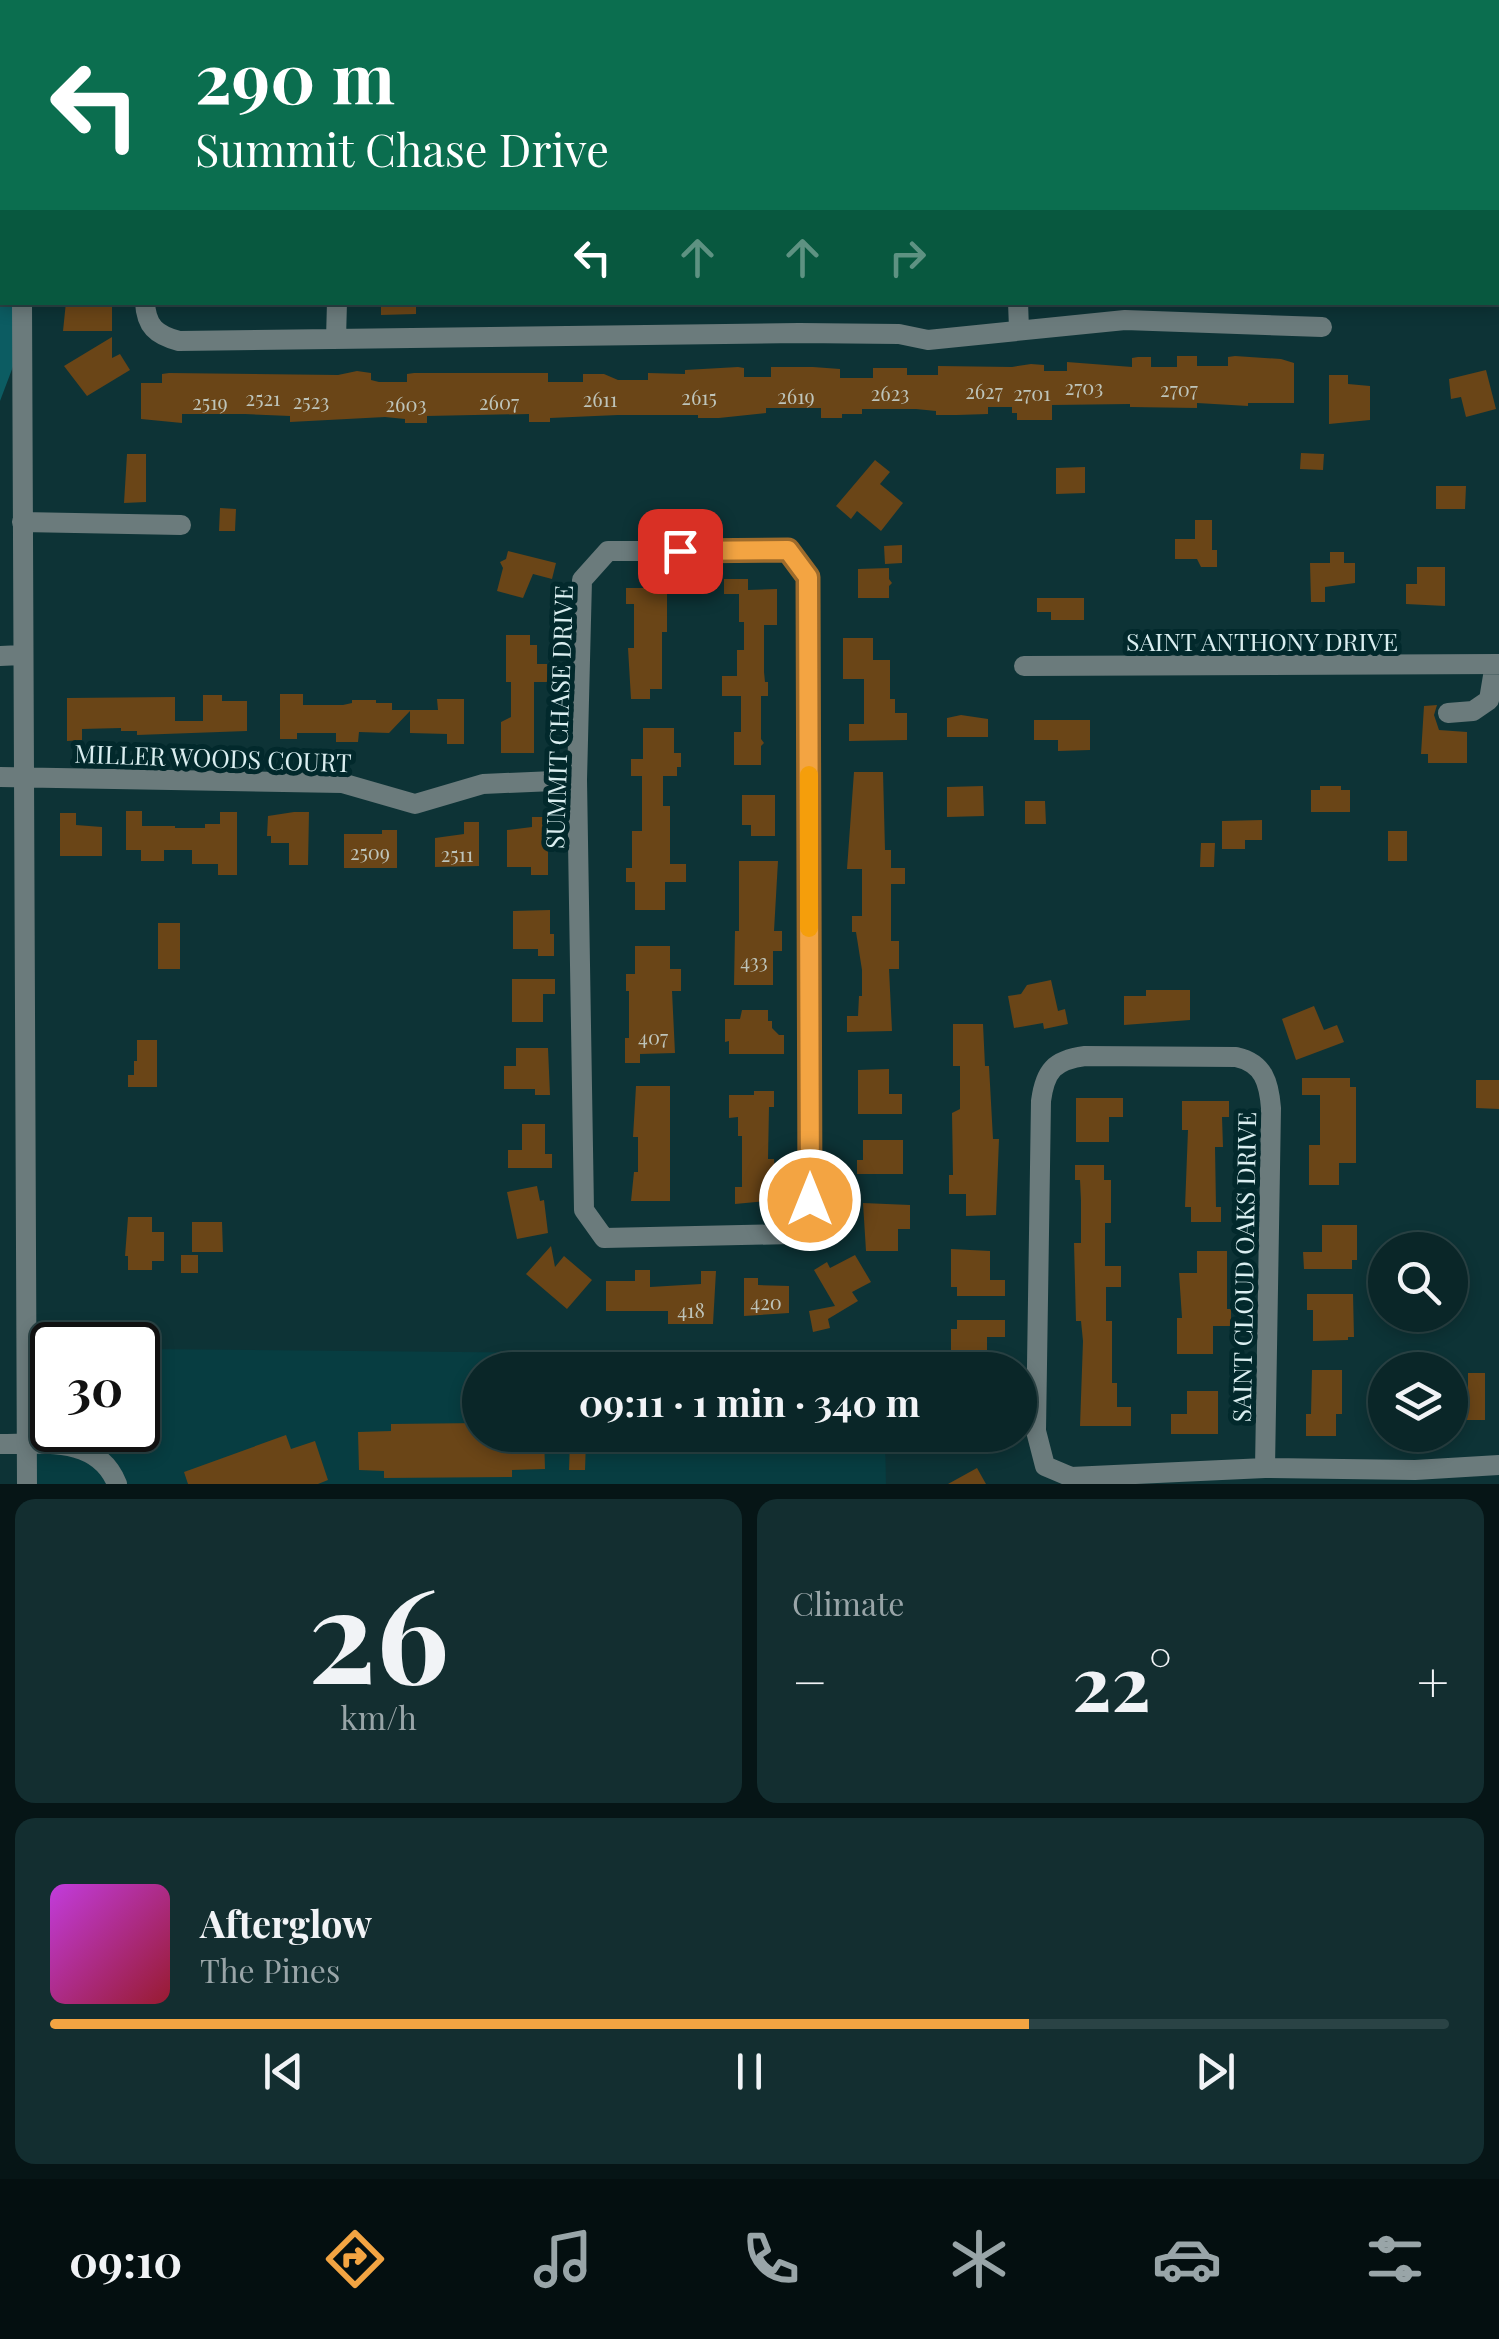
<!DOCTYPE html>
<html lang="en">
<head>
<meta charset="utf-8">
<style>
	:root { --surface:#0a2628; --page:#132e30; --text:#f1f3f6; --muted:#99a5a8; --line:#2a4345; --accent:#f3a442 }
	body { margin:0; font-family:"Playfair Display",serif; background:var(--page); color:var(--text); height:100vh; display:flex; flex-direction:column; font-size:38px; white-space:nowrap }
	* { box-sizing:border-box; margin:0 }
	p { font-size:32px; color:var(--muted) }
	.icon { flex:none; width:55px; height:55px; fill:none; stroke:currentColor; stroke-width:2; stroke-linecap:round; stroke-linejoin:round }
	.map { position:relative; height:1484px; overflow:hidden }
	.sheet { display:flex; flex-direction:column; gap:15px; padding:15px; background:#061516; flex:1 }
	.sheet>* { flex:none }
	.guide { position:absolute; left:0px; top:0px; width:1500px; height:305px; box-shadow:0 5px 15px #0003,0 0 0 2px var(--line); background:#0b6e4f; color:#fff; overflow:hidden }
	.fabs { position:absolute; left:1368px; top:1232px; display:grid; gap:20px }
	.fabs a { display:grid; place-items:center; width:100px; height:100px; border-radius:50%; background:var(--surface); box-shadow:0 5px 15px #0003,0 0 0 2px var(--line); font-size:50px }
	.speed { position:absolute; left:30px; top:1322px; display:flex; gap:20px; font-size:50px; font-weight:700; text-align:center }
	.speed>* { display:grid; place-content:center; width:130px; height:130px; border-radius:50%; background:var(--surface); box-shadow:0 5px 15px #0003,0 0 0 2px var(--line); line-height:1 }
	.speed .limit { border:5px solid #111; border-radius:15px; background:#fff; color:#111 }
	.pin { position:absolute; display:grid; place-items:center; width:85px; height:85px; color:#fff; margin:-42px; border-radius:20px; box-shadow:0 5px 15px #0006 }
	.me { position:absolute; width:110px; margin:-55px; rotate:0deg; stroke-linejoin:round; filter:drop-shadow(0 0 8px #0008) }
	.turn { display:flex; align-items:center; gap:35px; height:210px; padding:0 30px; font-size:45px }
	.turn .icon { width:130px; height:130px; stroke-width:2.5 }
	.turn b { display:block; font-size:70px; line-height:85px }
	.lanes { display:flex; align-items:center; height:95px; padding:0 30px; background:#0003; justify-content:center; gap:50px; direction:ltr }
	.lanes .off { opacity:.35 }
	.big { font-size:75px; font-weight:700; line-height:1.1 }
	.sheet .widget { flex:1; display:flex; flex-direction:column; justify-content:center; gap:15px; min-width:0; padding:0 35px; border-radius:20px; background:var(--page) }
	.sheet .dial { align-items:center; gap:0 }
	.dial b { font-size:130px; line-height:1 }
	.song { display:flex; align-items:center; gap:30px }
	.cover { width:120px; height:120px; border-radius:15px; background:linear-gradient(135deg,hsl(290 70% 55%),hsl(350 70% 35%)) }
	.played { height:10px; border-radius:5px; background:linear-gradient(90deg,var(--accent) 70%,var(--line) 70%) }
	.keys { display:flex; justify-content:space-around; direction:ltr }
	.heat { display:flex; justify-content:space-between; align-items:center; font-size:55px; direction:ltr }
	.sheet .tiles { flex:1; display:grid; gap:15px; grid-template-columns:1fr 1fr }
	.widget:last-child { grid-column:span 2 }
	.trip { position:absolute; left:462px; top:1352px; width:575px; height:100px; border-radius:50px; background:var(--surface); box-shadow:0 5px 15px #0003,0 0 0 2px var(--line); font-weight:700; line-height:100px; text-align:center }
	.dock { display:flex; height:160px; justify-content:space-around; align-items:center; background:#040f10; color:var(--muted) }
	.dock .icon { width:70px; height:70px }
	.dock .active { color:var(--accent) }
	.dock b { font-size:45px; color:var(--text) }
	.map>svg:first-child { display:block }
</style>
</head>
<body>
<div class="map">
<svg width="1499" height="1484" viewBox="0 0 1499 1484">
	<rect width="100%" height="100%" fill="#0d3336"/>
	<path fill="#073d41" d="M44,0H423L44,2Z
		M33,1348H52V1430H138V1349L883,1356L884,1370H480V1435H885L886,1484H35Z"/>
	<path fill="#0c5c62" d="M0,0H17L2,2V302L14,303V364L0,401Z"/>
	<path fill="#3b8c92" d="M650,0H908L650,2Z"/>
	<path fill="#6a4517" d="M66,302H112V331H63Z
		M381,302H416V314L381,315Z
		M112,337V358L120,354L130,370L87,396L64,366Z
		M1177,356H1197V366H1228V357L1235,356L1281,359L1294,363V403H1248V406L1197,403V408L1130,407V404L1052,405V420H1017V413H1012V407H988V414L957,415H936V411L916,409H862V414H842V418H821V408H766V413L719,418H698V415H618L550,418V422H529V414L427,416V423H405V419L385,417L290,422V416L245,414H182V423L141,419V383H162V374L169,373L338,375L357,371L371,373V380L379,382H407V374L414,373H548V382H583V374H604L618,380H648V373L685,374V370L738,367L744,368V377H771V367H813L840,369V378H873V368H907V375H938V366L1012,367L1031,364L1044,365V371H1067V362L1132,367V358L1138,357H1151V367H1177Z
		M1486,370L1496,409L1466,417L1461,397L1451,399L1449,379Z
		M1329,375H1348V384L1370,386V420L1329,424Z
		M1301,453L1324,454L1323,470L1300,469Z
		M127,454H146V502L124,503Z
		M875,460L890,472L880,484L903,503L881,531L857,511L851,519L836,506Z
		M1085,467V493L1056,494V468Z
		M1436,486H1466L1465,509H1436Z
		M220,508L236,509L235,531H219Z
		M1195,520H1212V550H1217V567H1201L1197,559H1175V539H1195Z
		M902,545V563L885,564L884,546Z
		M508,551L556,563L552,579L533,574L523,598L497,591L503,568L500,562L506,559Z
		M1330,552H1344V563H1355V583L1325,587V602H1311L1310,563H1330Z
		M1417,567H1445V606L1406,604V584H1417Z
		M889,568V579L892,583L889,586V598H858V569Z
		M724,579H748V590L777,589V625H764V672L765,682H768V696H761V739L764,743L761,746V765H734V732H741V696H722V676H737V650H744V622H739V594H724Z
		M626,588H667V632H662V689H650V699H631L628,648H634V604H626Z
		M1037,598H1084V620H1051V612H1037Z
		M506,635H530V645H537V664H547V682H534V753H501V722L511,717V682H506Z
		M843,638H873V660H890V699H895V713H907V740L849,741V724H864V679H843Z
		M280,694H303V705H343L352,703V700H376V703H392V710H438L437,699H464V744H447V734L410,733V711L389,733L359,732L358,742H336V733H297V739H280Z
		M203,695H222V701H247V731L137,735V731H121V728L82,729V740L67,741V698L175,697V721H203Z
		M1437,705L1434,715L1439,730L1467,732V763H1428V754H1421L1424,706Z
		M961,715L988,719V737H947V718Z
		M1034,720H1090V750L1058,751V740H1034Z
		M643,728H674V753H681V767H677V776H663V806H670V864H686V882H665V910H635V882H626V868H632V831H642V776H631V759H643Z
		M854,772H883L885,850H891V868H905V884H891V941H899V969H889L892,1031L847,1032V1016H858L859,996H862V970L856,932H852V916H862V869H847Z
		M983,786L984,816L947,817V787Z
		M1320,786H1341V790H1350V812H1311V790H1320Z
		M742,795H775V836H751V825H742Z
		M1025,801H1045L1046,824H1025Z
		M126,811H142V826H175V828H205V824H220V812H237V875H218V864H192V850H164V861H141V850H126Z
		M294,812H309L308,865H289V843H271V836H267L268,816Z
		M60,813H76V825L102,827V856H60Z
		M532,817H548V875H531V867H507V830L532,827Z
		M1262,820V840H1245V849H1222V821Z
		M464,822H479V866L435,867V838L464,834Z
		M382,830H397V868H344V834H382Z
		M1388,831H1407V861H1388Z
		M1201,843H1215L1214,867H1200Z
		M739,861H778L774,931H782V951H773V985H734L735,931H739Z
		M550,910V934H554V956H538V949H513V911Z
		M158,923H180V969H158Z
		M635,946H670V969H681V991H672L675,1053L640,1054V1063H625V1038H629V991H626V974H635Z
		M512,979H555V994H543V1022H512Z
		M1051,980L1058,1011L1065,1009L1068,1024L1044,1029L1043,1023L1014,1028L1008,996L1021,994L1027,985Z
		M1146,990H1190V1020L1124,1025V996H1146Z
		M1314,1006L1324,1030L1337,1025L1344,1042L1296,1060L1282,1019Z
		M742,1010H768V1021H772V1028L779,1035H784V1054H729V1041L725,1042V1019H740Z
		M953,1024H983L985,1066H989L993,1139H999L996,1215L966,1216V1194H949V1175H953L952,1113L960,1109V1066H953Z
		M137,1040H157V1087H128V1075H134V1061H137Z
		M516,1048H548L550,1095H535V1089H504V1066H516Z
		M889,1069V1094H902V1114H858V1070Z
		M1302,1078H1350V1087H1356V1163H1339V1185H1309V1145H1320V1095H1302Z
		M1476,1080H1499V1109L1476,1108Z
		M636,1086H670V1201H631L634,1172H638V1137H633Z
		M754,1091H774V1107H769L768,1159H774L777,1200L735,1204V1187H742V1136H738V1117L729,1118V1095H754Z
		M1076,1098H1123V1117H1109V1142H1076Z
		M1182,1101H1229V1117H1222L1223,1147H1215L1216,1207H1221V1222H1191V1207H1185L1188,1130H1182Z
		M522,1124H545V1154H552V1168H508V1150H522Z
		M863,1140H903V1174H857V1160H863Z
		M1075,1165H1104V1180H1111V1223H1105V1266H1121V1287H1106V1321H1112V1383H1117V1407H1131V1426H1080L1083,1341L1081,1321H1076L1074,1243H1081V1201L1080,1180H1075Z
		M537,1186L540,1201L544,1200L548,1233L517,1239L507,1192Z
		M863,1203L910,1205V1229H898V1251H866Z
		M128,1217H152V1232H164V1261H152V1270H128V1256H125Z
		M192,1222H222L223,1252H192Z
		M1322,1225H1357V1260H1352V1269H1304L1303,1252H1322Z
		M551,1246L555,1267L564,1256L592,1280L567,1309L526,1274Z
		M951,1249L990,1251V1280H1005V1296H957V1287H951Z
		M1197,1251H1227V1309H1231V1326H1213V1354H1177V1318H1182L1179,1273H1197Z
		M181,1255H198V1273H181Z
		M855,1255L871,1282L852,1292L858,1301L828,1319L830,1328L813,1332L809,1311L835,1306L814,1270L827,1262L830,1268Z
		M635,1270H650V1287L701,1284V1271H716L713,1324H668V1311H606V1281H635Z
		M744,1278H758V1285L789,1286V1313L744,1316Z
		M1307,1294H1353L1354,1337H1348V1340L1313,1341V1310H1307Z
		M957,1320H1005V1337H987V1365H951V1329H957Z
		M1312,1370H1342V1414H1336V1436H1306V1414H1311Z
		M1468,1373H1485V1420H1450V1391H1468Z
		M1187,1391H1218V1434H1171V1414H1187Z
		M480,1423V1435H544L545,1469L512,1470V1477L384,1478V1471L359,1470L358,1432L391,1431V1424Z
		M286,1435L291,1449L315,1441L328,1480L318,1484H188L184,1472Z
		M570,1441H586L585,1470H569Z
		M977,1468L986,1484H948Z"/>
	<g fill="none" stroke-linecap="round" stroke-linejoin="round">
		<path stroke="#6b7b7c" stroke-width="20" d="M24,2V0
			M22,302L27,1484
			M145,302C146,326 156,335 179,341L799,333L899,334L928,340L1125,320L1322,327
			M1018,302L1019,329
			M336,339L337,302
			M22,522L181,525
			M608,551H788L808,577L809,1200L792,1234L604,1238L584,1210L577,780L582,580Z
			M0,656L22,655
			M1024,666L1499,664
			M1448,713L1473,711L1489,700L1495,664
			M0,777L342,783L415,804L483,784L577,780
			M1085,1056L1236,1057C1264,1063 1269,1083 1271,1108L1265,1468L1071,1477L1045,1466L1036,1431L1041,1101C1045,1071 1054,1060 1085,1056Z
			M0,1444C44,1444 98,1436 117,1484
			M1265,1468L1415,1470L1499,1465"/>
	</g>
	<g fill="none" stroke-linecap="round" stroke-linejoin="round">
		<defs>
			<path id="route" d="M680,551L788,550L808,577L810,1200"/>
		</defs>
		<use href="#route" stroke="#9e6b2b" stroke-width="25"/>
		<use href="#route" stroke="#f3a442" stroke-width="18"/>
		<path stroke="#f59e0b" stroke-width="18" d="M809,775V928"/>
	</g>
	<g text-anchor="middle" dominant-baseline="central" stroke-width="10" stroke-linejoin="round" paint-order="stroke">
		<g font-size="20" fill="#bec4ba">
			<text x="1084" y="386">2703</text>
			<text x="1179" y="388">2707</text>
			<text x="984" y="390">2627</text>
			<text x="890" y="392">2623</text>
			<text x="1032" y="392">2701</text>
			<text x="796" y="395">2619</text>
			<text x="699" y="396">2615</text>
			<text x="263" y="397">2521</text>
			<text x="600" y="398">2611</text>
			<text x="311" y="400">2523</text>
			<text x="210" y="401">2519</text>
			<text x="499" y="401">2607</text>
			<text x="406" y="403">2603</text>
			<text x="370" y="851">2509</text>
			<text x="457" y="853">2511</text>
			<text x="754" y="960">433</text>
			<text x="653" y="1036">407</text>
			<text x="766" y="1301">420</text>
			<text x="691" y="1309">418</text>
		</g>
		<g font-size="25" fill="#daeef0" stroke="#02292c">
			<text x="1262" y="640">SAINT ANTHONY DRIVE</text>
			<text transform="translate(558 717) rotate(-88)">SUMMIT CHASE DRIVE</text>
			<text transform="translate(213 757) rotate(2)">MILLER WOODS COURT</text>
			<text transform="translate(1243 1267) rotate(-89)">SAINT CLOUD OAKS DRIVE</text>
		</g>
	</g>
</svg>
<div class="fabs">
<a><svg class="icon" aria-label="search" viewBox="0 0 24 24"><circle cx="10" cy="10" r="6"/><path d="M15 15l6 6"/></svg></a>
<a><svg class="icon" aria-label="layers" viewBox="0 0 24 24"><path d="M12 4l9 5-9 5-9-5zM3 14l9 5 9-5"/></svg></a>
</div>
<div class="speed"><div class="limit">30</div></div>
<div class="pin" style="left:680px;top:551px;background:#d93025"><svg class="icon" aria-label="arrive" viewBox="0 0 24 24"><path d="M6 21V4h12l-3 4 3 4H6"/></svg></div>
<svg class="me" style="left:810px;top:1200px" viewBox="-20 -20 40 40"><circle r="17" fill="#f3a442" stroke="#fff" stroke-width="3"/><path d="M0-11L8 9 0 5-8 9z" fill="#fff"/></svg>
<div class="trip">09:11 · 1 min · 340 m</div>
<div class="guide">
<div class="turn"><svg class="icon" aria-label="left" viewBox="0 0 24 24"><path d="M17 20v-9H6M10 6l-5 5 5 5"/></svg><div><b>290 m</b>Summit Chase Drive</div></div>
<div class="lanes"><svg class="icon" aria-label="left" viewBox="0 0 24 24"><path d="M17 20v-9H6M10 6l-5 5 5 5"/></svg><svg class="icon off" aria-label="ahead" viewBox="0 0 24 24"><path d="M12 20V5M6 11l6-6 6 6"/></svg><svg class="icon off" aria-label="ahead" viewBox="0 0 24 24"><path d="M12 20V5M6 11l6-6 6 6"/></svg><svg class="icon off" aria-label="right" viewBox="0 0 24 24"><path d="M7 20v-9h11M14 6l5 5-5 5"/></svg></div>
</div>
</div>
<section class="sheet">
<div class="tiles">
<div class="widget dial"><b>26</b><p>km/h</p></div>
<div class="widget"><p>Climate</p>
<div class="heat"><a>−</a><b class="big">22°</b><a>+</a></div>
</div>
<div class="widget">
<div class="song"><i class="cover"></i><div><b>Afterglow</b><p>The Pines</p></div></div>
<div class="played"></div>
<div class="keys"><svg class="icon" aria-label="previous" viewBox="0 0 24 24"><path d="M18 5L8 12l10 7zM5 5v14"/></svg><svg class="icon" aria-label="pause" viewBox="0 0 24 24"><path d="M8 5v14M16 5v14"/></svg><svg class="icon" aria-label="next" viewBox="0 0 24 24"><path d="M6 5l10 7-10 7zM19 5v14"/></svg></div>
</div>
</div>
</section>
<nav class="dock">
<b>09:10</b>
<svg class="icon active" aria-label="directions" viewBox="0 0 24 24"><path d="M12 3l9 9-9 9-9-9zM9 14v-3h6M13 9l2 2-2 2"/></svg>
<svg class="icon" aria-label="music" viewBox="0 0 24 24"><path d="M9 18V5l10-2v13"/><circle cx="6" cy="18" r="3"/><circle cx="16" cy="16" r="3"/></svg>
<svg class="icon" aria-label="phone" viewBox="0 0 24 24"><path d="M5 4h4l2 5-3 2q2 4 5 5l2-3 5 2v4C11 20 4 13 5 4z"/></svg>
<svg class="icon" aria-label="climate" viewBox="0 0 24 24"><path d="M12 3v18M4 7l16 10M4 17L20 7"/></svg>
<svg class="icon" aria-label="car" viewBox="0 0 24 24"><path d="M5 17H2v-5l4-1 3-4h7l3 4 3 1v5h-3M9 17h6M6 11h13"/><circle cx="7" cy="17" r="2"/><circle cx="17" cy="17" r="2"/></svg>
<svg class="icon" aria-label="filters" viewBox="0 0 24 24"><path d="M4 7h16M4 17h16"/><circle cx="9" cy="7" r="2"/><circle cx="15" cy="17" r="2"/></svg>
</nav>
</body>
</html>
